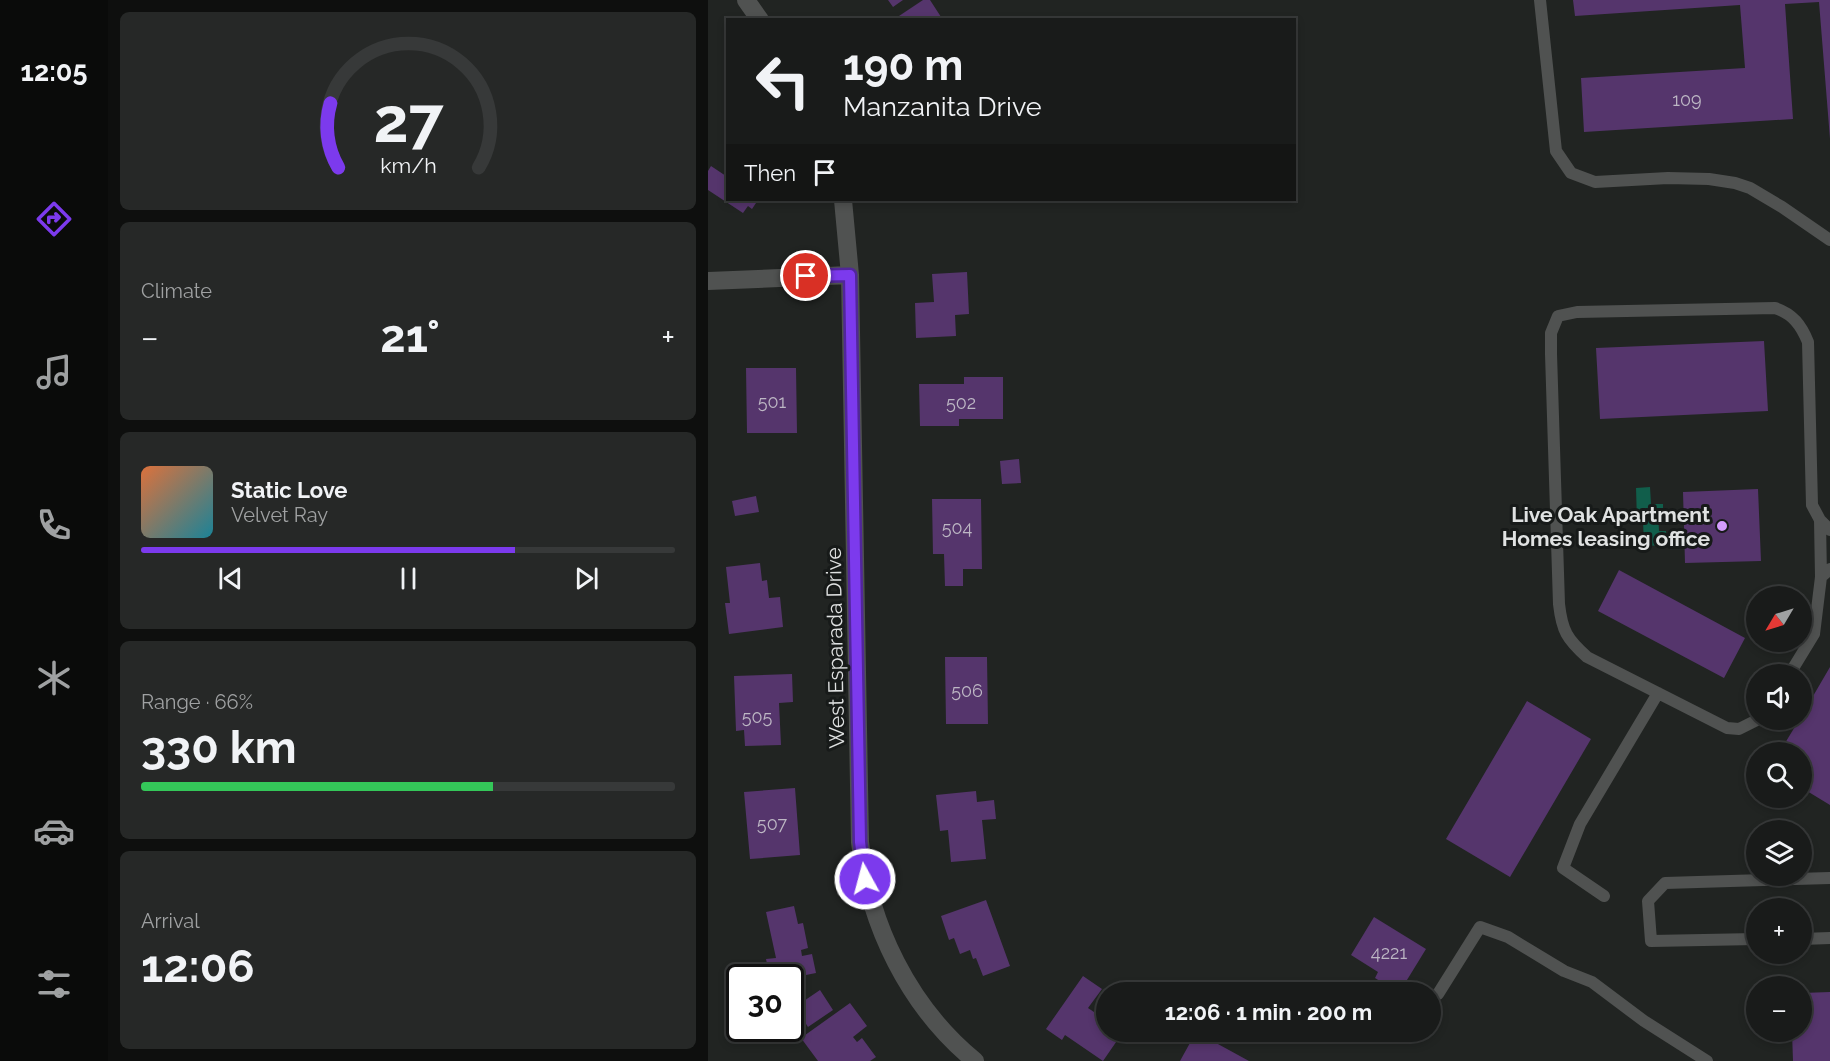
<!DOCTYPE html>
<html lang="en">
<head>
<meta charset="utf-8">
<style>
	:root { --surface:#191b1a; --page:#262827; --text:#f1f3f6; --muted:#9fa1a2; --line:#373939; --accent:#7c3aed }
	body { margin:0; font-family:Raleway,sans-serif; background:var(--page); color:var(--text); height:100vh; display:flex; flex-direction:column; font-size:22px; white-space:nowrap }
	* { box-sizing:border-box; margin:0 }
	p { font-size:20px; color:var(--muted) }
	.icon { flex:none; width:33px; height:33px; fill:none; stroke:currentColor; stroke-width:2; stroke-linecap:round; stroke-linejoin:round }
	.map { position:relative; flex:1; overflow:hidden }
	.drawer { display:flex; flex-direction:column; gap:12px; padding:12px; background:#0e0f0e; width:600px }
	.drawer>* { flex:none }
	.guide { position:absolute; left:18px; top:18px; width:570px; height:183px; border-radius:0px; box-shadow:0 3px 9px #0003,0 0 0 2px var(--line); background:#191b1a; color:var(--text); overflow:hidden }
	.needle { width:39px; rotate:232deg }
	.tools { position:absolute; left:1038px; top:586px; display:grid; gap:12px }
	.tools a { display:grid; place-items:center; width:66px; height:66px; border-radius:50%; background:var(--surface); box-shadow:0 3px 9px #0003,0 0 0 2px var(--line); font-size:30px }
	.speed { position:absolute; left:18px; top:964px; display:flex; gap:12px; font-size:30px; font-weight:700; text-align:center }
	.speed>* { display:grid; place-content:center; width:78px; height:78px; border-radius:50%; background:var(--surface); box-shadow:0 3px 9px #0003,0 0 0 2px var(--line); line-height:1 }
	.speed .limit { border:3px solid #111; border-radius:9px; background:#fff; color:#111 }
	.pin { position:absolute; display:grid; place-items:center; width:51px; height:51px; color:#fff; margin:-26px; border:3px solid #fff; border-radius:50%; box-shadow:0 2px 6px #0007 }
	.me { position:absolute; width:66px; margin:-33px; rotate:353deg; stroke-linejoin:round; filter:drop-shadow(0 0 4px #0008) }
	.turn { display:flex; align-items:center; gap:21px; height:126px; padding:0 18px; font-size:27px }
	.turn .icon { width:78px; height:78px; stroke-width:2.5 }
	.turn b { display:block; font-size:42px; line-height:51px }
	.then { display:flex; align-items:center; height:57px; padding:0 18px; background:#0003; gap:12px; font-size:22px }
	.big { font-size:45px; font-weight:700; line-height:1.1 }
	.drawer .tile { flex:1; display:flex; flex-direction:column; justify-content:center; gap:9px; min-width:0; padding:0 21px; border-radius:9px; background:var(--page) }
	.drawer .dial { align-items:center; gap:0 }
	.dial svg { height:156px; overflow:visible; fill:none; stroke:var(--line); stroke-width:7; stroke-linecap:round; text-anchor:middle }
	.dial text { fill:var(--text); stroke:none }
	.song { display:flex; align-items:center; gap:18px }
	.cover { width:72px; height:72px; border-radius:9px; background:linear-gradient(135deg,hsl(20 70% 55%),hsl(190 70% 35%)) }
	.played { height:6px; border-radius:3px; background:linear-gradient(90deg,var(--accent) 70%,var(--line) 70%) }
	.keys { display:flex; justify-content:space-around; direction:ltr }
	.heat { display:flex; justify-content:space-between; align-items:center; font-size:33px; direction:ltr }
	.charge { height:9px; border-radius:4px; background:linear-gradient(90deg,#34c759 66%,var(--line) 0) }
	.trip { position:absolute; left:388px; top:982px; width:345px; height:60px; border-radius:30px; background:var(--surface); box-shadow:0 3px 9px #0003,0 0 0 2px var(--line); font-weight:700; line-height:60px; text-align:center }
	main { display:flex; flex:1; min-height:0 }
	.dock { display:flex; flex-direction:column; width:108px; justify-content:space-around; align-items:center; background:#0a0b0a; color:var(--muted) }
	.dock .icon { width:42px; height:42px }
	.dock .on { color:var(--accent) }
	.dock b { font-size:27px; color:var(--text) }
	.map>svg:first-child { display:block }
</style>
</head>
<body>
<main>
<nav class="dock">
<b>12:05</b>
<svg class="icon on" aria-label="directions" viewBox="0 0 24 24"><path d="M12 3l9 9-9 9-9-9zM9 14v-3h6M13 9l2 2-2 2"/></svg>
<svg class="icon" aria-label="music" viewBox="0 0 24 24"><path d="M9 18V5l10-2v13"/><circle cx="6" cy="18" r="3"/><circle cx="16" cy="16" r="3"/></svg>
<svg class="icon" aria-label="phone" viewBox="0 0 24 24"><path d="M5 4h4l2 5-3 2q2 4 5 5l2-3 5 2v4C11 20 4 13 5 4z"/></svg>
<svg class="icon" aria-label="climate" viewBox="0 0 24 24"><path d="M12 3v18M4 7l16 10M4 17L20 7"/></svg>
<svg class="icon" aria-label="car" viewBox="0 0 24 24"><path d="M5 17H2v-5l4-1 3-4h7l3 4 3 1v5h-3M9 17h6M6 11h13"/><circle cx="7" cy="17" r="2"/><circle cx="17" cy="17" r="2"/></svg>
<svg class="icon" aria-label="filters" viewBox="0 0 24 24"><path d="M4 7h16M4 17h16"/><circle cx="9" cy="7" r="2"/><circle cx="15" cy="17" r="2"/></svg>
</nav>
<section class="drawer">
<div class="tile dial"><svg viewBox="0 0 100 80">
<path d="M14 69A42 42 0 1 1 86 69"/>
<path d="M14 69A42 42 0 0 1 10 36" stroke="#7c3aed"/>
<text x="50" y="56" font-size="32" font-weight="700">27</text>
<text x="50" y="72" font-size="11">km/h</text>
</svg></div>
<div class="tile"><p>Climate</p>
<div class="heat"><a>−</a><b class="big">21°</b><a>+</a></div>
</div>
<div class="tile">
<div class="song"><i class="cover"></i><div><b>Static Love</b><p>Velvet Ray</p></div></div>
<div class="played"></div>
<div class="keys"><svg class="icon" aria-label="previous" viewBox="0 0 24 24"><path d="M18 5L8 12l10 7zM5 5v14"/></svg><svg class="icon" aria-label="pause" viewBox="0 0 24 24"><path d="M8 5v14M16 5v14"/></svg><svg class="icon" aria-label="next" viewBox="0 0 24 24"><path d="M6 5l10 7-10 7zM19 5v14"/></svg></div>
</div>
<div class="tile"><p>Range · 66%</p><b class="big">330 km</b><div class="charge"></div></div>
<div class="tile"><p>Arrival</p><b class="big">12:06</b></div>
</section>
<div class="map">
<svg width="1122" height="1061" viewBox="0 0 1122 1061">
	<rect width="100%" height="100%" fill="#212422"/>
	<path fill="#115e4b" d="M942,487L943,504H955V512L950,513L951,531H958L959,545L936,546L935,521H929L928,488Z"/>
	<path fill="#55356c" d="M180,0H195L185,7Z
		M215,0H222L235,20H185Z
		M865,0H1122V139L1111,2L1077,4L1085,119L876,132L873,78L1037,68L1032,5L867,16Z
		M3,166L18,176L20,173V200H50L44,209L40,206L35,213L0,190V171Z
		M259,272L261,314L247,315L248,336L208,338L207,303L226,302L224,274Z
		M1056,341L1060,411L892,419L888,348Z
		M38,368H88L89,433H39Z
		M256,377H295V419H251V426H212L211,384H256Z
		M311,459L313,483L294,484L292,461Z
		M1050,489L1053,561L977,563L975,492Z
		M48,496L51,512L27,516L24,501Z
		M224,499H273L274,569H255V586H237L236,554H225Z
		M52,563L54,581L59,580L61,598L72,597L75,627L21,634L17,603H22L18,567Z
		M911,570L1037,638L1016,678L890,611Z
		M237,657H279L280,724H238Z
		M1122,667V805L1094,788V753H1071L1091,720H1094V715Z
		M84,674L85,702L71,703L73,745L37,746L36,730L28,731L26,676Z
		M819,701L883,739L802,877L738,839Z
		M87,788L92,855L42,859L36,792Z
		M268,791L269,802L286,800L288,819L274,820L278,859L243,862L240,830L232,831L228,795Z
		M278,900L302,966L275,976L268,958L265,959L262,950L252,954L246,938L241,940L233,916Z
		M86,906L90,924L95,923L100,948L93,950L94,956L104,954L108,973L83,978H62L58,959L68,958L58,912Z
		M666,917L718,949L691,993L667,978L670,972L643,955Z
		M375,976L394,989L380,1008L395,1018L399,1013V1032H415L395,1061L357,1035L354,1040L338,1029Z
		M112,990L125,1010L100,1027L87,1007Z
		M1122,992V1061H1085L1084,1032H1094V993Z
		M142,1003L159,1026L145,1037L149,1042L154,1038L168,1057L162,1061H110L93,1038Z
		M488,1032L541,1061H472Z"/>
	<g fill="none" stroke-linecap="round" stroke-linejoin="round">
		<path stroke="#505251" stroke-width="12" d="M832,0L848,151L863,173L887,182L960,178L1001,179L1027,183L1042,188L1074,207L1122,240
			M1112,520L1113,577
			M1081,675L1106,634L1113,577L1122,569
			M1049,720L1031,729L1019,728L879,657C859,639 854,631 851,604L843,354V333L850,316L869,312L1067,308C1085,314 1093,325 1100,342L1104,505L1112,520L1122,530
			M896,896L855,868L872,824L950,693
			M1048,939L943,941L940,901L957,883L1122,878
			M1094,939L1122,938
			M730,994L772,927L800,937L856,971L884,982L936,1021L999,1061"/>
		<path stroke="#505251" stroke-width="18" d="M38,0L52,20
			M135,200L142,275L152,842C161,925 201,1007 267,1061
			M0,281L142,275"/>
	</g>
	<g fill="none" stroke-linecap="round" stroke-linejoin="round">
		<defs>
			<path id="route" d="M98,276L142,275L152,842L157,879"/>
		</defs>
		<use href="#route" stroke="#51269a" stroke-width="15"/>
		<use href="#route" stroke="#7c3aed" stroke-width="10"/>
	</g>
	<circle fill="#d39cfc" stroke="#171a19" stroke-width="2" cx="1014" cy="526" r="6"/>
	<g text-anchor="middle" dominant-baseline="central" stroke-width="6" stroke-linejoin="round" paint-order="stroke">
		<g font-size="18" fill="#bdb7c4">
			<text x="979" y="99">109</text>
			<text x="64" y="401">501</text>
			<text x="253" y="402">502</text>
			<text x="249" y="527">504</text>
			<text x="259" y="690">506</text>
			<text x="49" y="716">505</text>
			<text x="64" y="823">507</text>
			<text x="681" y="952">4221</text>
		</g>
		<g font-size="21" font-weight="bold" fill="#e0e2e2" stroke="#171a19" text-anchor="end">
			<text x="1002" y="514">Live Oak Apartment<tspan x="1002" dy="24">Homes leasing office</tspan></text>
		</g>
		<g font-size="21" fill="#e0e2e2" stroke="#171a19">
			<text transform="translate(127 648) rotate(-91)">West Esparada Drive</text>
		</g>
	</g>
</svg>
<div class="tools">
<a><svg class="needle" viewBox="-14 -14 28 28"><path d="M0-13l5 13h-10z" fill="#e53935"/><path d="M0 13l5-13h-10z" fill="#9fa1a2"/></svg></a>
<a><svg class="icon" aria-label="sound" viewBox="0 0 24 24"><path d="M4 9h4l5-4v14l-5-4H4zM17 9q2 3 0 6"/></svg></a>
<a><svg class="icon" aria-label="search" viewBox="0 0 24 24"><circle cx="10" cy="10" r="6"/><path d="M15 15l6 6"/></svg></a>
<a><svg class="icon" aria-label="layers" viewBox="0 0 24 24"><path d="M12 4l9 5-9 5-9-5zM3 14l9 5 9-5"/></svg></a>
<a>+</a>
<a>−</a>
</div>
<div class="speed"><div class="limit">30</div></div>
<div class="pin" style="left:98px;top:276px;background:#d93025"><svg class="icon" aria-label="arrive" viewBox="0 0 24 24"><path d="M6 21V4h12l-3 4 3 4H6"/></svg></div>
<svg class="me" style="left:157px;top:879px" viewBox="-20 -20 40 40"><circle r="17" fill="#7c3aed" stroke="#fff" stroke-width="3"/><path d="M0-11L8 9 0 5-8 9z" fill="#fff"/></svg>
<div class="trip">12:06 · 1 min · 200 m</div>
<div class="guide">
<div class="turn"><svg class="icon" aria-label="left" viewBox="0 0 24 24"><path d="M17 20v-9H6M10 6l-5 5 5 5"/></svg><div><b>190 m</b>Manzanita Drive</div></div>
<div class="then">Then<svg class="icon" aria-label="arrive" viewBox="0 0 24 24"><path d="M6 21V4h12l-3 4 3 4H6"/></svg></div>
</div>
</div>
</main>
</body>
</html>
